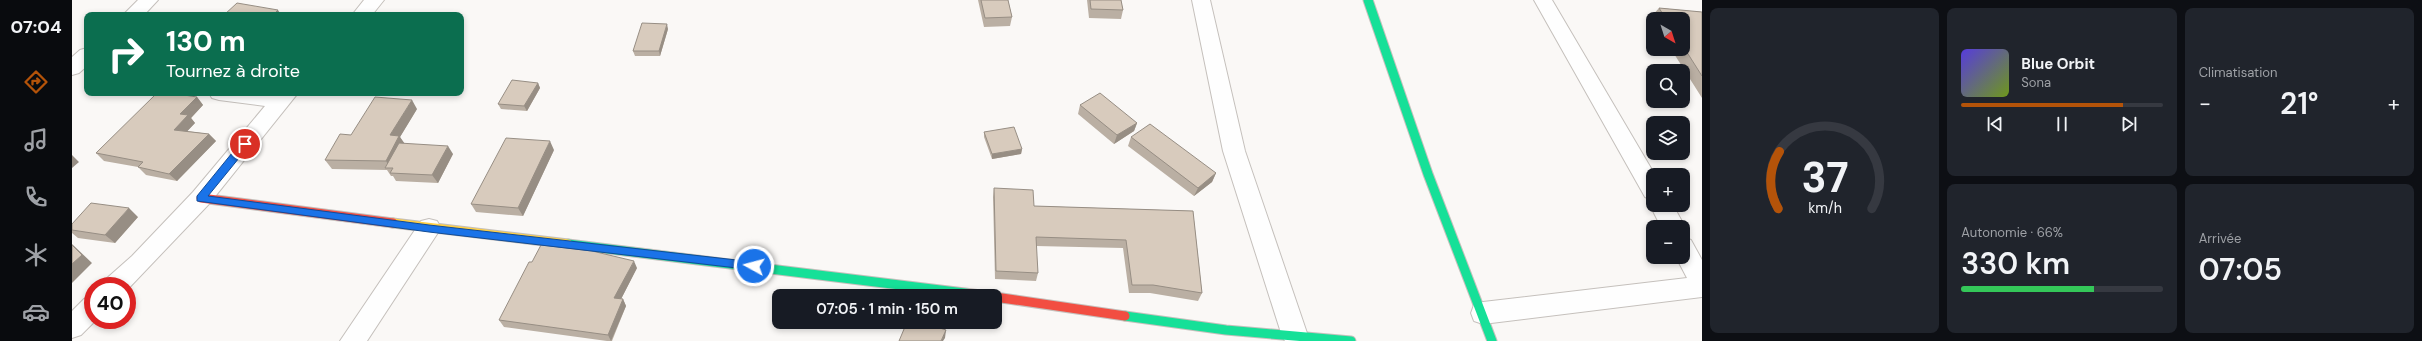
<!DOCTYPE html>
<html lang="fr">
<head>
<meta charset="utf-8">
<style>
	:root { --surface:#171b24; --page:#20242c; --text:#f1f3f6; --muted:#9ea1a6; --line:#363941; --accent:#b45309 }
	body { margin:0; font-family:"DM Sans",sans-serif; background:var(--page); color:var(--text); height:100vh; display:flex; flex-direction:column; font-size:15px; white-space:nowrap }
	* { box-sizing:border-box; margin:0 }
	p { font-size:13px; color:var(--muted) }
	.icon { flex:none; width:22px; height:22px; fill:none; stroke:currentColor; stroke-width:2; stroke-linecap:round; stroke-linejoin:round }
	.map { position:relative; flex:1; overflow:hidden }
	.drawer { display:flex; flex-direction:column; gap:8px; padding:8px; background:#0d0f14; width:720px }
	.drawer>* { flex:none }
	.top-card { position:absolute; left:12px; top:12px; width:380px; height:84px; border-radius:8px; box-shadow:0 2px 6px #0003; background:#0b6e4f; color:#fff; overflow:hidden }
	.needle { width:26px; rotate:141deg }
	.fabs { position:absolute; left:1574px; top:12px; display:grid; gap:8px }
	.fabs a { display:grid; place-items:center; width:44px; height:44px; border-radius:8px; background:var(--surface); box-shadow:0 2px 6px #0003; font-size:20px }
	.speed { position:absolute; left:12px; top:277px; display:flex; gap:8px; font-size:20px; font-weight:700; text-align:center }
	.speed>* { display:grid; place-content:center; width:52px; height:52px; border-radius:50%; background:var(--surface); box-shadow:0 2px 6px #0003; line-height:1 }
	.speed .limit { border:6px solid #d22; background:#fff; color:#111 }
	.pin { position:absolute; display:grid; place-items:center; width:34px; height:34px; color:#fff; margin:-17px; border:2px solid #fff; border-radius:50%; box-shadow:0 1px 4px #0007 }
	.me { position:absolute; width:44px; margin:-22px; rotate:277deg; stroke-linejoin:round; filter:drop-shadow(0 0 3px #0008) }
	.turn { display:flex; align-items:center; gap:14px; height:84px; padding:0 16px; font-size:18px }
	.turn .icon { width:52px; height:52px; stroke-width:2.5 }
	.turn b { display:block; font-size:28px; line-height:34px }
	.big { font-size:30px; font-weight:600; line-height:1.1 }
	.drawer .card { flex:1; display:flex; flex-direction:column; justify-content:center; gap:6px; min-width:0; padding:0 14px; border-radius:8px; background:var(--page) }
	.drawer .dial { align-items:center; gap:0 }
	.dial svg { height:104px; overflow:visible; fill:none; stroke:var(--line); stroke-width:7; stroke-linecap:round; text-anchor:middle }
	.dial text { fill:var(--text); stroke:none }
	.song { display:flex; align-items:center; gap:12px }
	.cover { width:48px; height:48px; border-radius:6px; background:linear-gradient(135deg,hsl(250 70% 55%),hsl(80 70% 35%)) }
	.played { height:4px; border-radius:2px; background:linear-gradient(90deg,var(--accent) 80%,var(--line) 80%) }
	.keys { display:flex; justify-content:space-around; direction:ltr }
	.heat { display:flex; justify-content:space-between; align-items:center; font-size:22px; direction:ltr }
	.charge { height:6px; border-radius:3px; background:linear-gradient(90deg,#34c759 66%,var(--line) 0) }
	.drawer .tiles { flex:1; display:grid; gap:8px; grid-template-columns:repeat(3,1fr) }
	.card:first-child { grid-row:span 2 }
	.trip { position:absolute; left:700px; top:289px; width:230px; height:40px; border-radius:8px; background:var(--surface); box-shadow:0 2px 6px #0003; font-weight:600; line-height:40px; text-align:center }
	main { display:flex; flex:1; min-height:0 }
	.menu { display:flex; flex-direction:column; width:72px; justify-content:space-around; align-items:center; background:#090b0e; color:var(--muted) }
	.menu .icon { width:28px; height:28px }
	.menu .current { color:var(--accent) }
	.menu b { font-size:18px; color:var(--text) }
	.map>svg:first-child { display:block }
</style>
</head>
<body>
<main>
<nav class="menu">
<b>07:04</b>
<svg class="icon current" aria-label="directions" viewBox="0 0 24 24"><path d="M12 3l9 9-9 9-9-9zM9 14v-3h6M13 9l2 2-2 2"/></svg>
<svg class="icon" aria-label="music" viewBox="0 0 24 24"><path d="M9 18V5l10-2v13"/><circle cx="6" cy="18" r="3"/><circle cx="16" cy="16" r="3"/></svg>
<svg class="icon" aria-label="phone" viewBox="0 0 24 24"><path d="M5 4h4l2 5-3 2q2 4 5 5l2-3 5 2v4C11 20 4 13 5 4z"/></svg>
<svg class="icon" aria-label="climate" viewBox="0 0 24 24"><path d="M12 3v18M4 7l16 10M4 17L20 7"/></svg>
<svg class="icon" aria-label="car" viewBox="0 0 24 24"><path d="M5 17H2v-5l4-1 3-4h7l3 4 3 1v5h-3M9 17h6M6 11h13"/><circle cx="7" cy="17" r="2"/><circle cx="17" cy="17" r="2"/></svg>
</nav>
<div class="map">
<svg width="1630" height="341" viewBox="0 0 1630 341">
	<rect width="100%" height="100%" fill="#faf8f6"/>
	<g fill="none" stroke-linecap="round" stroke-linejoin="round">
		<defs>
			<path id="street" d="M66,0H86L72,15H51Z
				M292,0H312L300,15H280Z
				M1120,0H1138L1173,151L1236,336L1233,341H1213L1210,336L1151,151Z
				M1462,0H1480L1583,175H1581V205H1601L1613,227L1611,230V227H1589L1578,205L1580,200L1573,197Z
				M15,48V66L7,73L0,75V57L8,50Z
				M137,93H226L137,204L55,290V286H31L34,279L60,256L121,192L193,106L147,100L140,98Z
				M357,219L365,221L369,228L295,341H268L349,221Z
				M1611,237L1619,240L1630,260V297L1411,324L1402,321L1399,313L1402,305L1411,302L1615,278L1604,257H1611Z
				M21,296V320H24L9,335L0,338V311L12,299Z"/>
			<path id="fast" d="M1296,0L1356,174L1420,341
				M496,244L917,296
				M1053,316L1154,330L1279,341"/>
			<path id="slow" d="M321,223L496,244"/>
			<path id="jam" d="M129,198L321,223
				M923,297L1053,316"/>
		</defs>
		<use href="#street" stroke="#c5c0bc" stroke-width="2"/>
		<use href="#fast" stroke="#c5c0bc" stroke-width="11"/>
		<use href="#slow" stroke="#c5c0bc" stroke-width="11"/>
		<use href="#jam" stroke="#c5c0bc" stroke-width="11"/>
		<use href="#street" fill="#fefefe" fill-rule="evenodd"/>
		<use href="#fast" stroke="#16e098" stroke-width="9"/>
		<use href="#slow" stroke="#ffcf43" stroke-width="9"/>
		<use href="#jam" stroke="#f24e42" stroke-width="9"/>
	</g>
	<path fill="#baafa3" d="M906,0H936L940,17L938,26L912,27Z
		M1015,0H1049L1051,10L1049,19L1017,18Z
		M1587,8L1630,12V98L1599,49H1611V19H1581V20L1579,17Z
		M596,29L588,56H563L561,51Z
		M466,83L468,88L455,111L429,109L426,104Z
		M125,97L131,105L119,118L123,123L115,131L137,134L144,141L105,181L74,175L66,167L32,161L24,153Z
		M1008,105L1065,123L1062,131L1042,144L1006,114Z
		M345,109L328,137L332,144L381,154L366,183L324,181L321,176H319L315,170L260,169L253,160L279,135Z
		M912,132L950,149L949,154L920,159L912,137Z
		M1059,137L1144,173L1140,182L1122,196L1056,146Z
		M482,150L451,216L404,212L399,204Z
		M922,188L962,206L1121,211L1130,293L1126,301L1078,293H1057L1051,248L964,246L966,273L964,281L923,279L921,197Z
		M66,217L43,243L6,238L0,233V224Z
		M565,268L549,299H551L554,306L540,341H535L432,327L427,320Z"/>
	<path fill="#978e84" d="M206,10L209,15H201Z
		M595,24L596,29L588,56L587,51Z
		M466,83L468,88L455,111L452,106Z
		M125,97L131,105L119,118L123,123L109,138L102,130L108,114Z
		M340,100L345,109L328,137L333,144L318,168L314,161L318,135Z
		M1065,123L1062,131L1042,144L1045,135Z
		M137,134L144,141L105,181L97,174Z
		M478,141L482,150L451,216L446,208Z
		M376,146L381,154L366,183L360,175Z
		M950,149L949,154L920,159V154Z
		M0,155L7,162L0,168Z
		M1144,173L1140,182L1122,196L1126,188Z
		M57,208L66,217L43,243L33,235Z
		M0,244L20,263L0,283Z
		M562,261L565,268L546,305L542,298Z
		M551,299L554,306L539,341L536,335Z
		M874,330L873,338L871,341H869Z"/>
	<path fill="#d8cbbd" stroke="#978e84" d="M909,0H936L940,17L913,18Z
		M1018,0H1049L1051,10L1019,9Z
		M165,3L206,10L201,15H152Z
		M1587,8L1630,12V76L1611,46V19H1594Z
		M570,23L595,24L587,51H561Z
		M440,80L466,83L452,106L426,104Z
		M85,93H99L125,97L108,114L116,115L102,130L137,134L97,174L66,167L71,162L24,153Z
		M1028,93L1065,123L1045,135L1008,105Z
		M303,97L340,100L318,135L327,136L314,161L253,160L268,134L279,135Z
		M1078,124L1144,173L1126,188L1059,137Z
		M942,127L950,149L920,154L912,132Z
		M434,138L478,141L446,208L399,204Z
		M327,143L376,146L360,175L318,173L321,168H313Z
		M922,188L961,190L962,206L1121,211L1130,293L1081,285H1060L1054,240L964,237L966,273L924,271Z
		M19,203L57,208L33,235L0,230V224Z
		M0,245L10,255L0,264Z
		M469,245L520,251L562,261L542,298L551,299L536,335L427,320L457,262H460Z
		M835,322H849L874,330L869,341H827Z"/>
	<path fill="#1a73e8" stroke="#114b97" d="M173,141L177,144L176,147L136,196L357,225L682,262L687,266L682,270L357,232L125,201V196L169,142Z"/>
</svg>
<div class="fabs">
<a><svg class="needle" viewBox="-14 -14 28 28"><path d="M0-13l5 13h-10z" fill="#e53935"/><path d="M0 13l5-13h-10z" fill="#9ea1a6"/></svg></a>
<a><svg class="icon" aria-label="search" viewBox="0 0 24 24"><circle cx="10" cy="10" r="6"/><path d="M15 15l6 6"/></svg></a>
<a><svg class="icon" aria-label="layers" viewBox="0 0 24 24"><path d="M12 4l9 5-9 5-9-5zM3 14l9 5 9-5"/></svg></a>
<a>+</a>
<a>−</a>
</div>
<div class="speed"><div class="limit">40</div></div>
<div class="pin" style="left:173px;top:144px;background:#d93025"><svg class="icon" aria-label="arrive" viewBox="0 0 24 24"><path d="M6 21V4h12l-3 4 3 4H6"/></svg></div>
<svg class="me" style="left:682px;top:266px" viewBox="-20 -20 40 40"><circle r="17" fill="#1a73e8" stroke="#fff" stroke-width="3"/><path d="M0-11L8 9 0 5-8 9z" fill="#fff"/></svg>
<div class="trip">07:05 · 1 min · 150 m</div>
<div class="top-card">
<div class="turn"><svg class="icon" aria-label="right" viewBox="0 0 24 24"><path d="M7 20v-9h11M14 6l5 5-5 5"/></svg><div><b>130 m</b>Tournez à droite</div></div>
</div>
</div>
<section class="drawer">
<div class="tiles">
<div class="card dial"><svg viewBox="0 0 100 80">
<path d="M14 69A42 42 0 1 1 86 69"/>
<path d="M14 69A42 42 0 0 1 15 25" stroke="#b45309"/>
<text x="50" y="56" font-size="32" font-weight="700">37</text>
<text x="50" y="72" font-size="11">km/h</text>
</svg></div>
<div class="card">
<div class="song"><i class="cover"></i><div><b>Blue Orbit</b><p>Sona</p></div></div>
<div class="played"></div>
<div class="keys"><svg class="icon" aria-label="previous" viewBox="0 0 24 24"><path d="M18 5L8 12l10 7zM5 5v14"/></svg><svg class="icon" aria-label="pause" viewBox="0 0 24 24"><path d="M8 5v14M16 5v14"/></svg><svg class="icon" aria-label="next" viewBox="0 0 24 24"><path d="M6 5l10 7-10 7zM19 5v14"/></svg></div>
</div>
<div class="card"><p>Climatisation</p>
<div class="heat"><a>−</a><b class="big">21°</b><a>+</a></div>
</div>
<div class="card"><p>Autonomie · 66%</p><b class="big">330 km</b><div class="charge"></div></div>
<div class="card"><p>Arrivée</p><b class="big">07:05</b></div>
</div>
</section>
</main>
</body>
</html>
